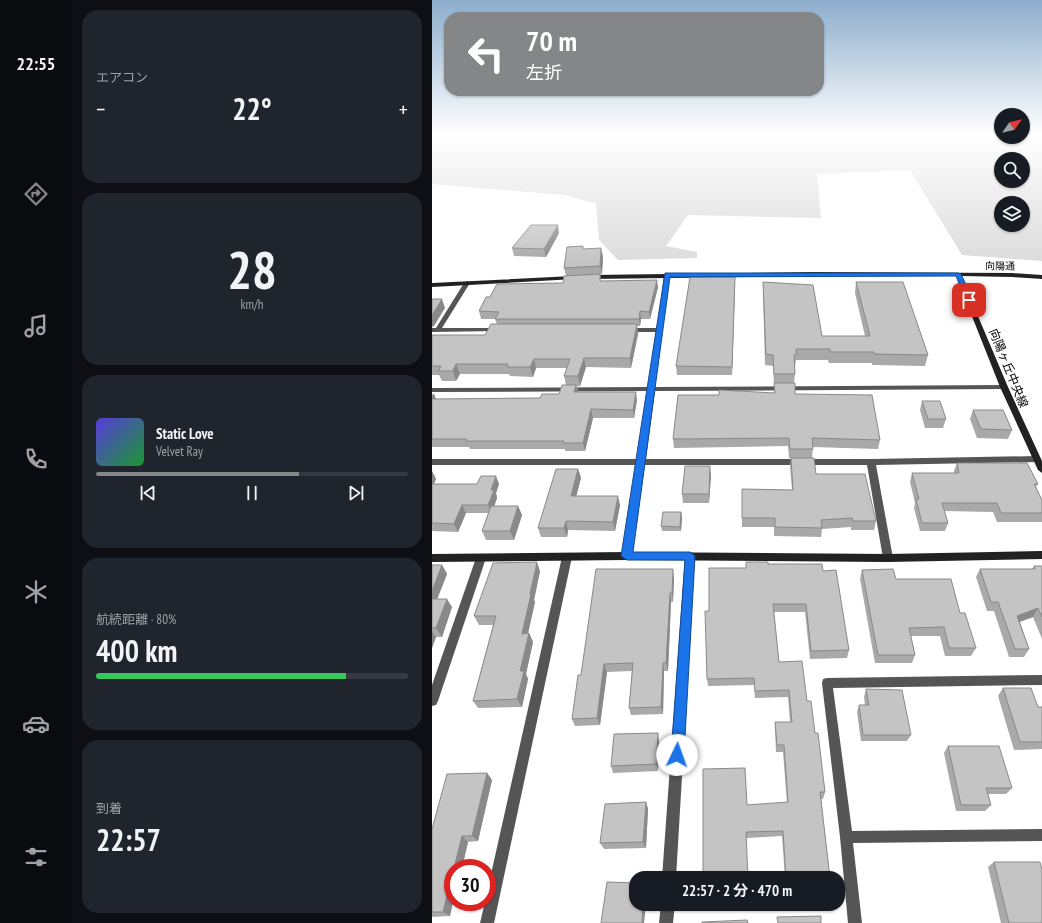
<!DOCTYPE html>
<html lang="ja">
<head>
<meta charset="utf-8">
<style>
	:root { --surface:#171b24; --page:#20242c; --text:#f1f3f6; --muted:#9ea1a6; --line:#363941; --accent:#858687 }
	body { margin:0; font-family:"PT Sans Narrow","Noto Sans JP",sans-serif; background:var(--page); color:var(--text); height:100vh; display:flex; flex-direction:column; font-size:15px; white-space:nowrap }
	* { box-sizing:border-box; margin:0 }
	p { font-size:13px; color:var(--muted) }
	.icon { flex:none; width:22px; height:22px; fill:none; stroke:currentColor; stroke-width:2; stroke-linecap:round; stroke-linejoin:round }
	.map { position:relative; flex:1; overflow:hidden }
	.details { display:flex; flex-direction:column; gap:10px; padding:10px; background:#0d0f14; width:360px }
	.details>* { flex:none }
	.hud { position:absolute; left:12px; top:12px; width:380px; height:84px; border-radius:16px; box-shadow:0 1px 3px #0004; background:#858687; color:#fff; overflow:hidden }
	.needle { width:26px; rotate:56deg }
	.fabs { position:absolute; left:562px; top:108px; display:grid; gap:8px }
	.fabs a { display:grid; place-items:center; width:36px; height:36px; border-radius:50%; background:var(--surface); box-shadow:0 1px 3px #0004; font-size:20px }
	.speed { position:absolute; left:12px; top:859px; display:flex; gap:8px; font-size:20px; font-weight:700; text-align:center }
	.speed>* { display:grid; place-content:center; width:52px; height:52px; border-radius:50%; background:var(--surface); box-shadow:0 1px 3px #0004; line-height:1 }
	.speed .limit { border:6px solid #d22; background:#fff; color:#111 }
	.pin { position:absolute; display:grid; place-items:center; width:34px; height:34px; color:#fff; margin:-17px; border-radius:8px; box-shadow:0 2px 6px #0006 }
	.me { position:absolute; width:44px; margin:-22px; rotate:3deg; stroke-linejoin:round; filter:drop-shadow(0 0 3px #0008) }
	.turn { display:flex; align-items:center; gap:14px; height:84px; padding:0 16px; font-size:18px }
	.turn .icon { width:52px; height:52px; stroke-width:2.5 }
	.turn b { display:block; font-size:28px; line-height:34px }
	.big { font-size:30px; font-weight:700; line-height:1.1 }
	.details .tile { flex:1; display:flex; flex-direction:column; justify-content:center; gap:6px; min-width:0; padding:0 14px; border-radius:16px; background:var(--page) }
	.details .dial { align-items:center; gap:0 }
	.dial b { font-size:52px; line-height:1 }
	.song { display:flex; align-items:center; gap:12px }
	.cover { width:48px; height:48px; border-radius:6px; background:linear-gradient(135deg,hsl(250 70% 55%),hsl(130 70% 35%)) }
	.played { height:4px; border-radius:2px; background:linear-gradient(90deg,var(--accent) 65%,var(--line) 65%) }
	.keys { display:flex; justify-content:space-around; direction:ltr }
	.heat { display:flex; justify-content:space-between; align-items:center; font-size:22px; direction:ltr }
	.charge { height:6px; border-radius:3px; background:linear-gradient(90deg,#34c759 80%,var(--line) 0) }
	.trip { position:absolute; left:197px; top:871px; width:216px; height:40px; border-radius:16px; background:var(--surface); box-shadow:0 1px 3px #0004; font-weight:700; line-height:40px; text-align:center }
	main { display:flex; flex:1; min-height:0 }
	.menu { display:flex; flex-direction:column; width:72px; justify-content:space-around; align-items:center; background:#090b0e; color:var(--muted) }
	.menu .icon { width:28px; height:28px }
	.menu .current { color:var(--accent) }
	.menu b { font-size:18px; color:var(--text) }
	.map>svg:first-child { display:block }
</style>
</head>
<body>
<main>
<nav class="menu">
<b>22:55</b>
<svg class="icon current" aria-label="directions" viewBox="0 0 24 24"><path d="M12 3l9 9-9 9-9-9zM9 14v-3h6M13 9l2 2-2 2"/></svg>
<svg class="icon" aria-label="music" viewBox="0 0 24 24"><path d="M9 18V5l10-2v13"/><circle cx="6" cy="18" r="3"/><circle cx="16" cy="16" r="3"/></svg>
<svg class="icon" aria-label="phone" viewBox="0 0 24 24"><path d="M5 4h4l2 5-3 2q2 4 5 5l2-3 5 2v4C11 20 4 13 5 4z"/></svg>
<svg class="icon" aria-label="climate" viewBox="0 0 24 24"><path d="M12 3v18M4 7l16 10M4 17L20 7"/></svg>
<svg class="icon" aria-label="car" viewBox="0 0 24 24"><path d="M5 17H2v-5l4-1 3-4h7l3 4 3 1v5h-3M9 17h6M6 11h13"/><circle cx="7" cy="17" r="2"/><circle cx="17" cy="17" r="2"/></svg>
<svg class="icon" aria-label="filters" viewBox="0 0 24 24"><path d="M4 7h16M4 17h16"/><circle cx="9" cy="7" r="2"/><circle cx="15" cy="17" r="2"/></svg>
</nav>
<section class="details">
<div class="tile"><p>エアコン</p>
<div class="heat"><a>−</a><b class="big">22°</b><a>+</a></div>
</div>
<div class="tile dial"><b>28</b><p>km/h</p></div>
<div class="tile">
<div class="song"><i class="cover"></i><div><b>Static Love</b><p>Velvet Ray</p></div></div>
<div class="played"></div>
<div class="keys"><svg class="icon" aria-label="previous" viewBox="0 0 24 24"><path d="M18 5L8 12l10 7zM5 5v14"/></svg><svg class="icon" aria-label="pause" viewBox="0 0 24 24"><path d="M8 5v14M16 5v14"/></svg><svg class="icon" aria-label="next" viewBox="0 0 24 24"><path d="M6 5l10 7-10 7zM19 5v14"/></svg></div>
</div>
<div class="tile"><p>航続距離 · 80%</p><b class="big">400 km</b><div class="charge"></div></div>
<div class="tile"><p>到着</p><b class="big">22:57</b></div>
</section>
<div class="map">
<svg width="610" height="923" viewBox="0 0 610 923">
	<rect width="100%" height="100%" fill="#fff"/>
	<path fill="#dcdcdc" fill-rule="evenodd" d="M0,134H569V137H591V134H610V261L530,255L478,170L385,174L389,218L256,215L234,246L265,252V258L186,260L167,240L164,204L134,195L0,184ZM569,159H591V181H569ZM569,203H591V225H569Z"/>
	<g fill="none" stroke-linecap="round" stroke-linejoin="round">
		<path fill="#555" fill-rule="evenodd" d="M235,273L238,275L223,387L572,385L576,387L572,389L223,391L214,459H439L605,456L609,459L605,462L444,465L461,558L459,561L456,562L453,561L451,558L435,465H213L200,556L198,559L195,560L192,559L190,556L205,465H0V459H206L216,391L0,392V388L216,387L224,332H195L192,330L195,328H225L232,275Z
			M35,281L38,283L10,328H65L68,330L67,331L0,332V328H4L32,283Z
			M258,552L261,553L263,556L244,878H230L253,556L255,553Z
			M135,553L138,554L140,557L62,923H48L53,902H55V892L130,557L132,554Z
			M49,554L52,555L54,558L6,701L4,705L0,706V685L44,558L46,555Z
			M610,675V685L401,688L420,831L610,829V841L421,843L430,923H416L408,837L390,683L391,679L395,678Z
			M229,904H243L241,923H227Z"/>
		<path fill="#222" fill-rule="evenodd" d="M381,272L580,273L610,275V279L580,277L529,276L576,387L610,461V473L606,470L568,387L524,276H381L159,279L156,277L159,275Z
			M141,276L144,278L143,279L0,287V283Z
			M610,551V559L456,562L195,560L0,562V554L195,552L456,554Z"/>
	</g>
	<path fill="#a9a9a9" d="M127,233L114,257L82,256L80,248Z
		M152,249L171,256L170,274H168L169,281L226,287L218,319H209L208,326H205L206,334L199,368L154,367L148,386H145L146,392L205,400L202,418H161L153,451H133V449H38L37,447H0V394H2L4,399L108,398L127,394L134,385L132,376L135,368H104L101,377L78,376L77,374H28L24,381H10L7,375H0V335H53L65,324L63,319H49L47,311L58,297L131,283L134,276L132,268Z
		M331,282L390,336H433L423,293L424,282L496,355L493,366L440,365V363H397L396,360H364L363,366H362L363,374L362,383L363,394L448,440L446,449L381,447L380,458H357L356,446L242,448L241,439L287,395L342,393V385L341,366L333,365L331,293Z
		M303,285L300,375H245L244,366Z
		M490,401L514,419L511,428H493L488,410Z
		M541,410L580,430L576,439L545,438L538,419Z
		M359,458L384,474L444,521L442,530H419V527L390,529L389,537L342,536V527H310V489L360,490L358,466Z
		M525,463L606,484L604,487L610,500V522H565L561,512L512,511L516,523L513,531H488L482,508L483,503L478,482L480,473H522V471Z
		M146,469L149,478L144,496L188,505L183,531L136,530L135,537H109L106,528Z
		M0,471L4,479L2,484H67L64,493L65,498L62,506H86L90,515L82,540H54L50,531L57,513H34L26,532L0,531Z
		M279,475L277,503H251L250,494Z
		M249,512L250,517L249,531H230L229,526Z
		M314,562L391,571L417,650L415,658L378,659L373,612H342L347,662L375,701L383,733L393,792L391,799H389L398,878H353L350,836L315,838L271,878L315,805L355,803L351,752H344L343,729V722H358L356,697L323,698L322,685L276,686L275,679L277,611L314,568Z
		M0,565H10L15,574L5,599L20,607L10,637H4L0,648Z
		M602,566H610V639L601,617L588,622L597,649L592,657H577L562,611H555L544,577L548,569H600Z
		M430,570L464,579L528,613L544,648L539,656H513L508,636H479L483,655L480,663H443L428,579Z
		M108,571L102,600L103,602L96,633H97L101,642L94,674L96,679L90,707L46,708L41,701L61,625H47L42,616Z
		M242,578L241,602H239L236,671H232L231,714L199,715L197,708L200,671L175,672L168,725L143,726L140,719L149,675Z
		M571,688L606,707H610V749L582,750L566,696Z
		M434,689L479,735L475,741H429L425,712L427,705H433L432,697Z
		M227,741L226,771L181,773L179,766Z
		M516,746L580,788L574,794H556L559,805L553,811H524L512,753Z
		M55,773L60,780L46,841L36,842L30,868H21V902L18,916L0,917V829Z
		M214,802L216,809L214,848L172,849L168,843Z
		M562,862L610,923H569L556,867Z"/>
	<path fill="#898989" d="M126,225L127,233L114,257L112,249Z
		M169,248L171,256L170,274L168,266Z
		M303,277V285L300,375V367Z
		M225,280L226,287L218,319L217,312Z
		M10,299L13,308L2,326L0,327V315Z
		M208,311L209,319L208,326L207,319Z
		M205,324L206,334L199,368L198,358Z
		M152,358L154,367L148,386L146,376Z
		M102,359L104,368L101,377L98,367Z
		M24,364L28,374L24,381L21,371Z
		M144,385L146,393L142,392Z
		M204,392L205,400L202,418L201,410Z
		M2,394L5,402L0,401V397Z
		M159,409L161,418L153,451L151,443Z
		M278,466L279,475L277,503V494Z
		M146,469L149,478L142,505L139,496Z
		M0,471L4,479L0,487Z
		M64,476L67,484L64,493L65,498L60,513L56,505L59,490Z
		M186,496L188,505L183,531L181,522Z
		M30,505L34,513L26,532L22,524Z
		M86,506L90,515L82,540L78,531Z
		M249,512L250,517L249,531L248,527Z
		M134,521L136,530L135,537L132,528Z
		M105,562L108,571L102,600L103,602L94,642L90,634L98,594Z
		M10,565L15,574L2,607L0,604V591Z
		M241,569L242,578L241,602L240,593Z
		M238,593L239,602L236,671L234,663Z
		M15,599L20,607L10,637L4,628Z
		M606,608L601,617L580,624L585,616Z
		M0,631L4,637L0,648Z
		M97,633L101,642L94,674L96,679L90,707L85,699L88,671Z
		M231,663L232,671L231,714L229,707Z
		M172,664L175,672L168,725L165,718Z
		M226,733L227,741L226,771L224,764Z
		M55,773L60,780L46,841L40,836Z
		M214,802L216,809L214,848L211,842Z
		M30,836L36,842L30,868H22Z
		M21,870V902L18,916L11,912Z
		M211,904H214L212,923H210Z"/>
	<path fill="#c4c4c4" stroke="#898989" d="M99,225H126L112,249L80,248Z
		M151,246V249L169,248L168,266L132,268L135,247Z
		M168,274V281L225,280L217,312L208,311L207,319H63L67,312L47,311L54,297H58L65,284L131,283L132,276Z
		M258,277H303L300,367L244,366Z
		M331,282L381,285L390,336H438L424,282H471L496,355L442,354V352H398V349H364V355H362L363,374H342L341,355L334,354Z
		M0,299H10L0,315Z
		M59,324H205L198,358H152L146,376H132L138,359H102L98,367H75L76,364H24L21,371H6L9,366H0V335H53Z
		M342,383H363V394L440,395L448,440L380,438L381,449H358L357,438L241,439L246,395H287V390L343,393Z
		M130,385H144L142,392H204L201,410L159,409L151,443H131L132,441H34L35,439H0V399L108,398L110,394H127Z
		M490,401H508L514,419H496Z
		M541,410H571L580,430L549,429Z
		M359,458H382L384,474H433L444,521H421L420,518L389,520L390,528L343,527V518H310V489L361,490Z
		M525,463H595L606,484H602L610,500V513H569L565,503H510L516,523H490L484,499H487L480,473H527Z
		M253,466H278L277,494H250Z
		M124,469H146L139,496H186L181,522L134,521L132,528H106Z
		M49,476H64L59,490H62L56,505H30L22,524L0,523V484H45Z
		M59,506H86L78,531H50Z
		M231,512H249L248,527L229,526Z
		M105,562L98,594H99L90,634L97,633L88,671H92L85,699L41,701L64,616H42L61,563Z
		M314,562H336V564H390L391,571L404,570L417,650L379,651L374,604H341L347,662L370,661L375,701H379L383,733H386L393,792H388L398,878H354L351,831L314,832L316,878H271V769L313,768L315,805L356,802L352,745H345L343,722H360L357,690L323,691L322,678L275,679L273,611H277V568H314Z
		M0,565H10L0,591Z
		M602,566H610V617L606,608L585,616L597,649H583L566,602H559L548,569H603Z
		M164,569H241L240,593H238L234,663H231L229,707L197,708L201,663L172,664L165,718L140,719L146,675H149Z
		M461,569L464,579H519L528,613H533L544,648H517L512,627L477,628L483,655H446L430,570Z
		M0,599H15L4,628H0Z
		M571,688H599L606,707H610V742H588Z
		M434,689L470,690L479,735H431L427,705H437Z
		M226,733L224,764L179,766L182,734Z
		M516,746H567L580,788H554L559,805H529Z
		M55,773L40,836H30L22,868H21V870L11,912H0V829L15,774Z
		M214,802L211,842L168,843L173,804Z
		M562,862H608L610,870V923H577Z
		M175,882L204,883V904H211L210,923H169Z
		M389,916V923H346L345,917Z
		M315,920L316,923H270V922Z"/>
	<linearGradient id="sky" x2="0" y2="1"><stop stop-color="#8cadcc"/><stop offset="0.51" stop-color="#fff"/><stop offset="1" stop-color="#fff" stop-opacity="0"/></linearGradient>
	<rect width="610" height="263" fill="url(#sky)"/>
	<path fill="#1a73e8" stroke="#114b97" d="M233,273H526L529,274L541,300L535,302L524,276L238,277L201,552H258L263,556L252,755L250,760L245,762L241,760L239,755L253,560H195L189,556Z"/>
	<g text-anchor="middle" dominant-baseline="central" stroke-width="3" stroke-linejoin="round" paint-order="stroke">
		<g font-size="10" fill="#000" stroke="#fff">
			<text transform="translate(568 266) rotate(1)">向陽通</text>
		</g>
		<g font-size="12" fill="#000" stroke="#fff">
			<text transform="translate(577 368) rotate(68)">向陽ヶ丘中央線</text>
		</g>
	</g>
</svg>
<div class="fabs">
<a><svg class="needle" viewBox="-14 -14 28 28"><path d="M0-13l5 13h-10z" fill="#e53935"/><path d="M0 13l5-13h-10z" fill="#9ea1a6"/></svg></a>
<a><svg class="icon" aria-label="search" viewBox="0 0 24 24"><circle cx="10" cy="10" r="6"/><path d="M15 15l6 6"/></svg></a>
<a><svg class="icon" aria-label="layers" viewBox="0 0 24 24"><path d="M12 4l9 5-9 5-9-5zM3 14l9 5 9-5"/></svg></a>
</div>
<div class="speed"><div class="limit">30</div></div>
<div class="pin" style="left:537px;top:300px;background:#d93025"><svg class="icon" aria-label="arrive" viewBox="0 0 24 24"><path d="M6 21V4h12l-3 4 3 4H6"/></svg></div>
<svg class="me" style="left:245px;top:755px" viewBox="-20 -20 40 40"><circle r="19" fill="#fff"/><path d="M0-13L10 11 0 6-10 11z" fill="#1a73e8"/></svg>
<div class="trip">22:57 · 2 分 · 470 m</div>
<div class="hud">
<div class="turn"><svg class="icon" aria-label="left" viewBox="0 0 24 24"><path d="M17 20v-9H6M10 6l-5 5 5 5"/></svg><div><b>70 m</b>左折</div></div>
</div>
</div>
</main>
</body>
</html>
